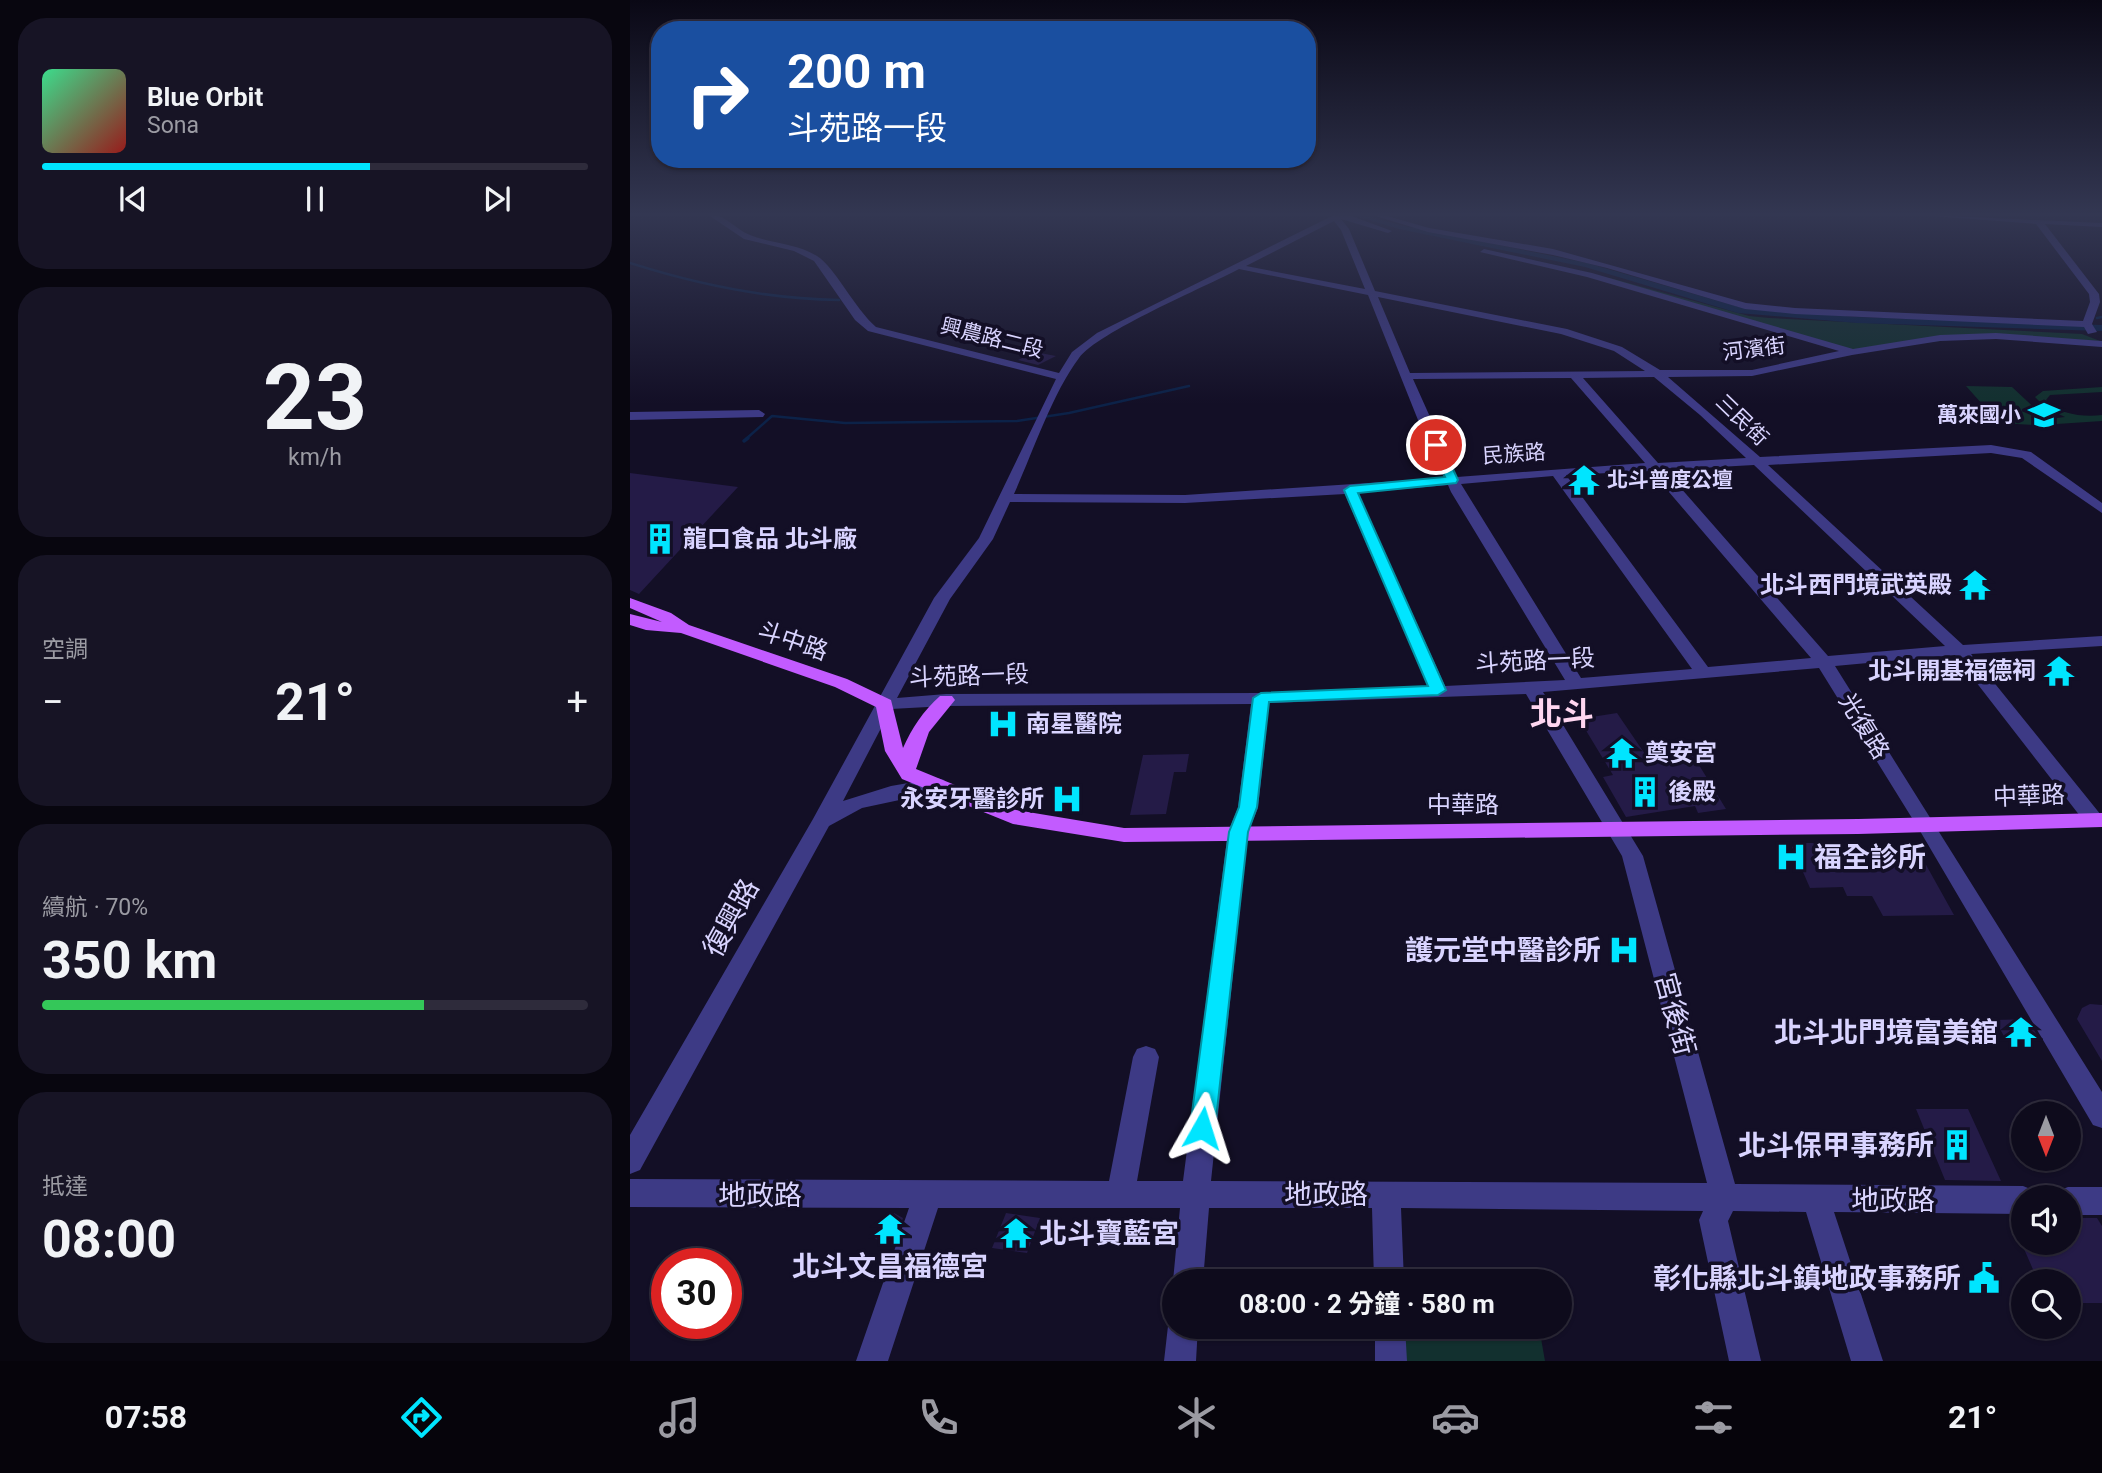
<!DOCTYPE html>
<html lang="zh-TW">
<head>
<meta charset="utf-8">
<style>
	:root { --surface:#0e0b1c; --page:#171425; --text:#f1f3f6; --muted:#9b9ba3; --line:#2e2b3b; --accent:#00e5ff }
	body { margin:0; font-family:Roboto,"Noto Sans TC",sans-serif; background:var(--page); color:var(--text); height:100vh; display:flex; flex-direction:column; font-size:26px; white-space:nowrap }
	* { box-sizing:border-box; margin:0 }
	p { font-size:23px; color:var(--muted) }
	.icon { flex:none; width:38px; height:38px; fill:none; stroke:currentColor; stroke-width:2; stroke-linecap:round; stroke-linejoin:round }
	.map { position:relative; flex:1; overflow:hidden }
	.details { display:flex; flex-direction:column; gap:18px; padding:18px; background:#08060f; width:630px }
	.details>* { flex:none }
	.hud { position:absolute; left:21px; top:21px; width:665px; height:147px; border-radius:28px; box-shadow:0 2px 5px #0004,0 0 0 2px var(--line); background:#1a4fa0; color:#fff; overflow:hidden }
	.needle { width:46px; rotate:180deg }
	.buttons { position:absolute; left:1381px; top:1101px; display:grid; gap:14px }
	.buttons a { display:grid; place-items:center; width:70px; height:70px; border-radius:50%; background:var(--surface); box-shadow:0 2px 5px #0004,0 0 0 2px var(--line); font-size:35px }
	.speed { position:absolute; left:21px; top:1248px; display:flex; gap:14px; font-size:35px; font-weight:700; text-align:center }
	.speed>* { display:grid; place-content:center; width:91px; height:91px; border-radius:50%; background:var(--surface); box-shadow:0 2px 5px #0004,0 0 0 2px var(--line); line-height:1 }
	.speed .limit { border:10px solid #d22; background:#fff; color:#111 }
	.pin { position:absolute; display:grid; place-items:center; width:60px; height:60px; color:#fff; margin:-30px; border:4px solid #fff; border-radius:50%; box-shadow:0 2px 7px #0007 }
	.me { position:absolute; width:77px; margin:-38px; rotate:6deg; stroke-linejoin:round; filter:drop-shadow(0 0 5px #0008) }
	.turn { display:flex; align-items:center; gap:24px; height:147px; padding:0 21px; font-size:32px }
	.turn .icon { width:91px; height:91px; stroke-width:2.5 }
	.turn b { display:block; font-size:49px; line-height:60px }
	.big { font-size:52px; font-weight:700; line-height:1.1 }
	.details .widget { flex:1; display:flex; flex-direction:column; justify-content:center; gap:10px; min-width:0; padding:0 24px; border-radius:28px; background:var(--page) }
	.details .dial { align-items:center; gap:0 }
	.dial b { font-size:91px; line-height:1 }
	.song { display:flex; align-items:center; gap:21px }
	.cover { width:84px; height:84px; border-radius:10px; background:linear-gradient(135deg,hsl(150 70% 55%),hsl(0 70% 35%)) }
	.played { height:7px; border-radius:4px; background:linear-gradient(90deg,var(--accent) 60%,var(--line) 60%) }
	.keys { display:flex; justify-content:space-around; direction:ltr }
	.heat { display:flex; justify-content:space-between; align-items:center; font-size:38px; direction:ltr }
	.charge { height:10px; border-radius:5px; background:linear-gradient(90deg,#34c759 70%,var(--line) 0) }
	.trip { position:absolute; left:532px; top:1269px; width:410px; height:70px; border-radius:35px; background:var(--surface); box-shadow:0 2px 5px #0004,0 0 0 2px var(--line); font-weight:700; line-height:70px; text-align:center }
	.tabs { display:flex; height:112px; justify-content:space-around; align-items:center; background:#06040b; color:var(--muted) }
	.tabs .icon { width:49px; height:49px }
	.tabs .on { color:var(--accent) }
	.tabs b { font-size:32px; color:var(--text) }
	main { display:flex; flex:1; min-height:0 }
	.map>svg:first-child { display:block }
</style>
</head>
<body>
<main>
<section class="details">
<div class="widget">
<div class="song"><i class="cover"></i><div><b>Blue Orbit</b><p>Sona</p></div></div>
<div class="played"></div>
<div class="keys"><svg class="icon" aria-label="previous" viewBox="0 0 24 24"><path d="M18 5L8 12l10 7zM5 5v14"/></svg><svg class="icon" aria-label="pause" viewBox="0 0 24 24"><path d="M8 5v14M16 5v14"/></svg><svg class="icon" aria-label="next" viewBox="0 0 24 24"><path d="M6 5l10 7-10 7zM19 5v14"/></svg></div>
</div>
<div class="widget dial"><b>23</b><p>km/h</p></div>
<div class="widget"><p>空調</p>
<div class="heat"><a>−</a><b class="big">21°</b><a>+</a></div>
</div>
<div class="widget"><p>續航 · 70%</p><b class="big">350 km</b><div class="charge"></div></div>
<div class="widget"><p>抵達</p><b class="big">08:00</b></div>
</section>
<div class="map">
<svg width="1472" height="1361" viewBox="0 0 1472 1361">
	<rect width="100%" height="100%" fill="#130f26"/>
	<path fill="#12302f" d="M980,278L1119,316L1139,318L1452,334L1470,341L1368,335L1224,350L976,280Z
		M1336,386L1382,387L1424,426L1369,423Z
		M1472,387V392L1420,395L1416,400C1428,415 1454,417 1472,415V421L1427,424L1419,419L1435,417L1416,408L1405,397L1413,391Z
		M765,1327H909L915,1361H767Z"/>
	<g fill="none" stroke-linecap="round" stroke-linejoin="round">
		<path stroke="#0c2248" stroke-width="2.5" d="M0,263C69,285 136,299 209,300
			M1467,318L1472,317
			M116,439L142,416L215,423L387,421L439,413L559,386"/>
		<path stroke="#0c2248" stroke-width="3.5" d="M114,441L118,438"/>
		<path fill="#0c2248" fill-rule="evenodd" d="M719,214H729L770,225L957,263L1109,307L1227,317L1472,325V331L1227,323L1108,313L955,267L769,229Z"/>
	</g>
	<path fill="#241b47" d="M405,352L426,356L408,365L388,360Z
		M0,473L108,487L9,594L0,590Z
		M987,713L1017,757L1061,752L1096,809L1068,813L1065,806L996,817L973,777L983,775L949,719Z
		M559,754L556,772H544L536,814L500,815L513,755Z
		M1169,843H1204L1214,864L1295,863L1324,915L1253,916L1242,896H1217L1213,887L1180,888L1162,847Z
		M1460,1004L1472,1005V1061L1447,1019L1452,1008Z
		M1398,1019L1408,1037L1375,1038L1365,1020Z
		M1286,1109H1338L1371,1181L1315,1180Z
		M264,1213L273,1218L269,1230L255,1245L243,1237Z
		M376,1213L410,1218L397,1253L362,1248Z
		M1438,1218H1467L1472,1226V1303H1438V1281H1408L1391,1242H1438Z"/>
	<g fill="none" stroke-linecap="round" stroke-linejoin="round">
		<path fill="#3d3a85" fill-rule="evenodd" d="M77,214C94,213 105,229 120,235C142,244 166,243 187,256C204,266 225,309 246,327L429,373L442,352L467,333L706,214H716L762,231L758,233L711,219L719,229L745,291L937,329L992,347L1030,370H1122L1209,351L957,277L850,252L854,249L962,273L1223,349L1310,335L1366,333L1472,341V347L1366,339L1310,341L1222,355L1122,376L1038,377L1130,457L1361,445L1401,452L1472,503V513L1392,458L1361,453L1138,465L1333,645L1472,636V646L1341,654L1471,815L1472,824L1464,827L1457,825L1325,655L1205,666L1472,1092V1128L1463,1125L1290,831L1189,668L913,692L1013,856L1105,1184L1393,1186L1403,1190L1406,1197H1393V1214L1204,1212L1253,1361H1221L1176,1212L1103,1211L1098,1221L1131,1361H1099L1069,1220L1073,1211L771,1208L774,1281H744L742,1208H579L573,1281H544V1284L543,1281L550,1208H308L258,1361H226L279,1208L0,1207V1179L479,1181L503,1057L507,1049L516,1046L525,1049L529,1057L507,1181H553L598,832L608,808L621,704L316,706L261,709L213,801L261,786L307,778L314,780L317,785L314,790L307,792L232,808L199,826L10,1170L0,1174V1135L183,819L304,598L349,538L426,379L238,331L225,320L184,261L164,251L114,239ZM704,221L711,230L735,289L616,266ZM609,269L738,295L792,430L814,478L555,495L384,494C403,452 422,394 449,358C468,332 575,287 609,269ZM748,297L931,334L984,351L1015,371L780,373ZM1024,377L1070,415L1116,458L1028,463L953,378ZM941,378L1015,463L827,477L783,379ZM1124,465L1315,646L1198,656L1035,470ZM1021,471L1181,658L1078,667L936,475ZM923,476L1062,669L951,678L831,484ZM818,485L821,492L935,680L815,686L728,493ZM715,494L798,686L631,693L316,694L267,698L320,599L363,539L380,502L555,503ZM896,694L992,856L1077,1183L581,1181L618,832L628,808L639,703Z
			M739,214H750L799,228L923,249L1116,303L1165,308L1453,321L1460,302L1459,294L1406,224L1276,214L1472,223V227L1415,224L1469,294L1470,302L1462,324L1467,332L1458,334L1454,327L1165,314L1115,309L977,268L923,255L798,232Z
			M129,410L135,414L133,417L0,420V412Z
			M1438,1187H1472V1215H1438V1197H1426L1428,1191Z
			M544,1314V1326H568L566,1361H534L538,1326Z
			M745,1326H775L777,1361H745Z"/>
		<path fill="#c25bff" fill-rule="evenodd" d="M0,598L41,613L59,625L217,679L261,700L273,748C282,728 293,711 310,696H322L325,700L299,732L286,769L386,810L494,828L1228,819L1472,813V827L1228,834L494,842L383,824L272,779L255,751L246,707L205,687L51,633L16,630L0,625V614L32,622L0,608Z"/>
	</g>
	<linearGradient id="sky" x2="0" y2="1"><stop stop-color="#0a0815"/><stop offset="0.53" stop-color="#333752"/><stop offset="1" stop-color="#333752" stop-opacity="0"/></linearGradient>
	<rect width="1472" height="404" fill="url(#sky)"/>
	<path fill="#00e5ff" stroke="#0095a6" stroke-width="2" d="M806,441L812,445L828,480L826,483L728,493L816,690L808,695L639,702L627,807L618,832L585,1128L581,1136L572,1139L564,1136L560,1128L599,832L609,807L623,698L631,693L798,686L714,490L720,486L815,477L800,445Z"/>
	<defs>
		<symbol id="school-bare" viewBox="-9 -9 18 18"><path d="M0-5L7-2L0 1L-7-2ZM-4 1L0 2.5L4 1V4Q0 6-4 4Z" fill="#00e5ff" stroke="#130f26" stroke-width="2.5" paint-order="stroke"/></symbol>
		<symbol id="temple-bare" viewBox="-9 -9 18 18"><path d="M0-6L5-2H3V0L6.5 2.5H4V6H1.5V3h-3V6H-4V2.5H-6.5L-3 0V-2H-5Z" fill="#00e5ff" stroke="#130f26" stroke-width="2.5" paint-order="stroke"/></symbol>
		<symbol id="building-bare" viewBox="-9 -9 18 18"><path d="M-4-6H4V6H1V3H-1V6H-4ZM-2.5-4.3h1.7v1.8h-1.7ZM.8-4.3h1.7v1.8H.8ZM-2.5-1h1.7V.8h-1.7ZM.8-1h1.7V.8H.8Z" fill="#00e5ff" stroke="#130f26" stroke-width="2.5" paint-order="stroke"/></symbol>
		<symbol id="hospital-bare" viewBox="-9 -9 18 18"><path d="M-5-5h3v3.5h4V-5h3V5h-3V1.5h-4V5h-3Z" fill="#00e5ff" stroke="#130f26" stroke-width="2.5" paint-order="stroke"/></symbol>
		<symbol id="civic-bare" viewBox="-9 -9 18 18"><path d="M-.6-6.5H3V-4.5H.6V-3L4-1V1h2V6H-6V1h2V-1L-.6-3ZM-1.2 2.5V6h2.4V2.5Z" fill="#00e5ff" stroke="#130f26" stroke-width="2.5" paint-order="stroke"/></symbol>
	</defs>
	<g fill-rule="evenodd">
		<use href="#school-bare" x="1392" y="393" width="44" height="44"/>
		<use href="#temple-bare" x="932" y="458" width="44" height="44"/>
		<use href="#building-bare" x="8" y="517" width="44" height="44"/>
		<use href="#temple-bare" x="1323" y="563" width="44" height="44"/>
		<use href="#temple-bare" x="1407" y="649" width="44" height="44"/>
		<use href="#hospital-bare" x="351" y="702" width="44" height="44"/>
		<use href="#temple-bare" x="970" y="731" width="44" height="44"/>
		<use href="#building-bare" x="993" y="770" width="44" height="44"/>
		<use href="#hospital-bare" x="415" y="777" width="44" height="44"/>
		<use href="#hospital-bare" x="1139" y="835" width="44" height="44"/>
		<use href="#hospital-bare" x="972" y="928" width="44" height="44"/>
		<use href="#temple-bare" x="1369" y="1010" width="44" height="44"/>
		<use href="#building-bare" x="1305" y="1123" width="44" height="44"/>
		<use href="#temple-bare" x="238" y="1207" width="44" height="44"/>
		<use href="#temple-bare" x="364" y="1211" width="44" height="44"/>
		<use href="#civic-bare" x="1332" y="1256" width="44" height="44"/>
	</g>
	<g text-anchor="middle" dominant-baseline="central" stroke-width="7" stroke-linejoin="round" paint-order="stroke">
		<g font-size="21" fill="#d9d4ff" stroke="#130f26">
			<text transform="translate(362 338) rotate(14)">興農路二段</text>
			<text transform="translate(1124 349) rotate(-7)">河濱街</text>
			<text transform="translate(1112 420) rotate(44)">三民街</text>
			<text transform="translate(884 454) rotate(-4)">民族路</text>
		</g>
		<g font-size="21" font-weight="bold" fill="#d9d4ff" stroke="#130f26" text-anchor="end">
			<text x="1391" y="415">萬來國小</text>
			<text x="977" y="480" text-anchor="start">北斗普度公壇</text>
		</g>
		<g font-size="24" font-weight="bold" fill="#d9d4ff" stroke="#130f26" text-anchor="start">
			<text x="53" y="539">龍口食品 北斗廠</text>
			<text x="1322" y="585" text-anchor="end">北斗西門境武英殿</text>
			<text x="1406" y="671" text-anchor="end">北斗開基福德祠</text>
			<text x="396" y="724">南星醫院</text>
			<text x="1015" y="753">奠安宮</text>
			<text x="1038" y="792">後殿</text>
			<text x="414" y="799" text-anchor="end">永安牙醫診所</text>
		</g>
		<g font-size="24" fill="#d9d4ff" stroke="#130f26">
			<text transform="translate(163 641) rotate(19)">斗中路</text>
			<text transform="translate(905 661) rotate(-3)">斗苑路一段</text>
			<text transform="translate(339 676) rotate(-2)">斗苑路一段</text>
			<text transform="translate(1234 726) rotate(58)">光復路</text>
			<text transform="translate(1399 796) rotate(-2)">中華路</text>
			<text x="833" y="805">中華路</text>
		</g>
		<g font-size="28" font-weight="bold" fill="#d9d4ff" stroke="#130f26" text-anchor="end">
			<text x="1184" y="857" text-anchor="start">福全診所</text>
			<text x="971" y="950">護元堂中醫診所</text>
			<text x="1368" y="1032">北斗北門境富美舘</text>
			<text x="1304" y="1145">北斗保甲事務所</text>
			<text x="409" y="1233" text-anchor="start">北斗寶藍宮</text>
			<text x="260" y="1266" text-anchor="middle">北斗文昌福德宮</text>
			<text x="1331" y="1278">彰化縣北斗鎮地政事務所</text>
		</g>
		<g font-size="28" fill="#d9d4ff" stroke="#130f26">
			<text transform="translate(101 918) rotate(-61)">復興路</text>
			<text transform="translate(1045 1014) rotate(75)">宮後街</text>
			<text x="696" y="1194">地政路</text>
			<text x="130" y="1195">地政路</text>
			<text x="1263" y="1200">地政路</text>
		</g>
		<g font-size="32" font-weight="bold" fill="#ffd6f0" stroke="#130f26">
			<text x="932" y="714">北斗</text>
		</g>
	</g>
</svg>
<div class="buttons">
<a><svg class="needle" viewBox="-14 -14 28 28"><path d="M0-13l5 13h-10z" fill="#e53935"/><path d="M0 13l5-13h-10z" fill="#9b9ba3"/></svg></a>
<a><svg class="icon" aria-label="sound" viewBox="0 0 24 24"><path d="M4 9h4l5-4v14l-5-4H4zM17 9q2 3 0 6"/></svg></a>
<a><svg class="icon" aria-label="search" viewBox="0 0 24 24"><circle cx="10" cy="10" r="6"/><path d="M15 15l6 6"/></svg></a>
</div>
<div class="speed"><div class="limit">30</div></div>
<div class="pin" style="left:806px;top:445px;background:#d93025"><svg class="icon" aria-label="arrive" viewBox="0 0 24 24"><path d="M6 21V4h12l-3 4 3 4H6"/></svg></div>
<svg class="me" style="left:572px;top:1128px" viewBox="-20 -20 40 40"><path d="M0-17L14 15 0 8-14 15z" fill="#00e5ff" stroke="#fff" stroke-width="4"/></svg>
<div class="trip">08:00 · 2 分鐘 · 580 m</div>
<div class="hud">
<div class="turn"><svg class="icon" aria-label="right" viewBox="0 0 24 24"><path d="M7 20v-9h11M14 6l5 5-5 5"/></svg><div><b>200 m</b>斗苑路一段</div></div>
</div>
</div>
</main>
<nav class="tabs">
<b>07:58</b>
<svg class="icon on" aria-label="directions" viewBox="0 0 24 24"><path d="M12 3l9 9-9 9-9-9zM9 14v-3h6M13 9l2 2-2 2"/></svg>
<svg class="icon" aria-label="music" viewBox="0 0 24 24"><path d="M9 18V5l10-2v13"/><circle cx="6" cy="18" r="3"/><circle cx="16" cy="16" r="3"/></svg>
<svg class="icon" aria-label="phone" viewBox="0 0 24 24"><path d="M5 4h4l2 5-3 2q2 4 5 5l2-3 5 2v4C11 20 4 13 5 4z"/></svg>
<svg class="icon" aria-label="climate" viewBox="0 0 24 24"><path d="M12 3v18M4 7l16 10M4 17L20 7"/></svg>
<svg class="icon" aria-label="car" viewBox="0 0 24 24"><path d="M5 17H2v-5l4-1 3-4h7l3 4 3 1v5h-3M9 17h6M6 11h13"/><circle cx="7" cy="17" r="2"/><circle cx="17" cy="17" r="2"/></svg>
<svg class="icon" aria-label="filters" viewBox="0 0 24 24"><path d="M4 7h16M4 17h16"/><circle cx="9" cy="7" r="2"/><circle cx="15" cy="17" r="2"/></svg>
<b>21°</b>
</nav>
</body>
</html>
